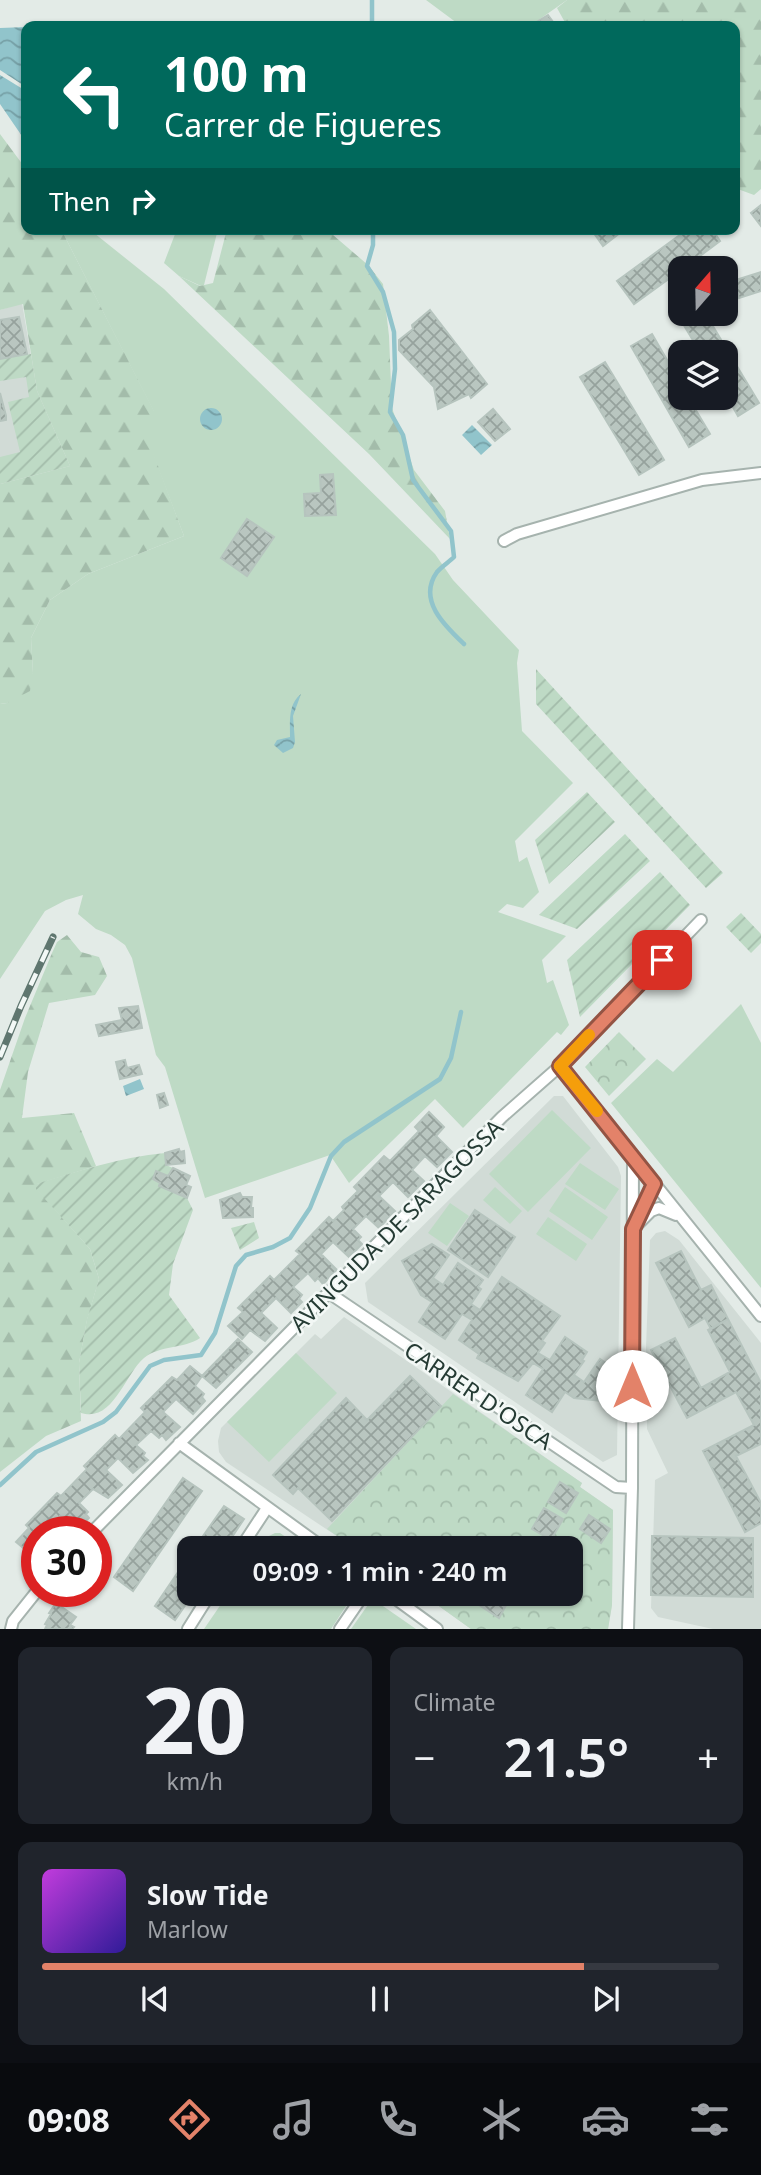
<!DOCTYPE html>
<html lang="en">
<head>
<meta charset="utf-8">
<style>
	:root { --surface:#171b24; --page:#20242c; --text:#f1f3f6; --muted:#9ea1a6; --line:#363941; --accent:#e38269 }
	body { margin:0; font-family:"Noto Sans",sans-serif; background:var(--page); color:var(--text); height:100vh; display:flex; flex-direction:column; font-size:26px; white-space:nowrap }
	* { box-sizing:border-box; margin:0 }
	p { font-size:23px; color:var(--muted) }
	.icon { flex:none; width:38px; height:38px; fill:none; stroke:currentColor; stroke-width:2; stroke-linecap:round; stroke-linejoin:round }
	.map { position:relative; height:1629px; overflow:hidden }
	.sheet { display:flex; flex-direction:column; gap:18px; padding:18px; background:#0d0f14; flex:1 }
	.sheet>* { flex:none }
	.guide { position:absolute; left:21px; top:21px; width:719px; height:214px; border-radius:14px; box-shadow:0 2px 5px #0004; background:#00695c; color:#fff; overflow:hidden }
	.needle { width:46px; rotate:20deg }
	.fabs { position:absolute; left:668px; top:256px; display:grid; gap:14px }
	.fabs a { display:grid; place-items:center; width:70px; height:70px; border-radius:14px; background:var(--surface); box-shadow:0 2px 5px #0004; font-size:35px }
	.speed { position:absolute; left:21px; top:1516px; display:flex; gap:14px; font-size:35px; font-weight:700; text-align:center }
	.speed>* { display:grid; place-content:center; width:91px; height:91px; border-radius:50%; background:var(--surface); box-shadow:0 2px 5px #0004; line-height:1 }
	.speed .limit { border:10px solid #d22; background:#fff; color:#111 }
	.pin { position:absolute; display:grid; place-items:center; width:60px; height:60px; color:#fff; margin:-30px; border-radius:14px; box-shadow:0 4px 10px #0006 }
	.me { position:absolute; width:77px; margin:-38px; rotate:0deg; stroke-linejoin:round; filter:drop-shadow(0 0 5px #0008) }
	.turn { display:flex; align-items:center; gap:24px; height:147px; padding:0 28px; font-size:32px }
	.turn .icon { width:91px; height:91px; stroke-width:2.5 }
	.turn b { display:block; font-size:49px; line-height:60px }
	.then { display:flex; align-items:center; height:66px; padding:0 28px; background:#0003; gap:14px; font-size:26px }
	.big { font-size:52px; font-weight:600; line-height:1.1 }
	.sheet .card { flex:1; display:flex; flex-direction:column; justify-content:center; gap:10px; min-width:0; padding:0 24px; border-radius:14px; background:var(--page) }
	.sheet .dial { align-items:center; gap:0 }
	.dial b { font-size:91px; line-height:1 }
	.song { display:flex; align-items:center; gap:21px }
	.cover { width:84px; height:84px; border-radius:10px; background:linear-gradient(135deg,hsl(290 70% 55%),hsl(250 70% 35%)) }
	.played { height:7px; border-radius:4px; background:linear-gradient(90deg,var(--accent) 80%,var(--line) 80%) }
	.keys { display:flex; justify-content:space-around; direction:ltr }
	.heat { display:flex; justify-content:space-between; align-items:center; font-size:38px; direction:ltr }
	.sheet .tiles { flex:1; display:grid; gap:18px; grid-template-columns:1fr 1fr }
	.card:last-child { grid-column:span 2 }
	.trip { position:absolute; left:177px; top:1536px; width:406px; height:70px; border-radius:14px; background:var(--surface); box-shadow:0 2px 5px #0004; font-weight:600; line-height:70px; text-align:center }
	.menu { display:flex; height:112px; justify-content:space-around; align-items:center; background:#090b0e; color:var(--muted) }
	.menu .icon { width:49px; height:49px }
	.menu .selected { color:var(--accent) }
	.menu b { font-size:32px; color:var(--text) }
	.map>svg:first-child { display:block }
</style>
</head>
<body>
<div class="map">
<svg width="761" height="1629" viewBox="0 0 761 1629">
	<defs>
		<pattern id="forest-firs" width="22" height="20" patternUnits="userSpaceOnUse" patternTransform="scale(1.75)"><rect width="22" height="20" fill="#bedac5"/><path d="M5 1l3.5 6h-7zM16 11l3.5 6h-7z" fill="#a3bcaa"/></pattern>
		<pattern id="park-crowns" width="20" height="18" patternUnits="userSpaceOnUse" patternTransform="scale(1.75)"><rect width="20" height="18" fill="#bedac5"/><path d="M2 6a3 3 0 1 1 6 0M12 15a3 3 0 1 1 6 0" fill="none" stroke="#a3bcaa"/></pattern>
		<pattern id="garden-furrows" width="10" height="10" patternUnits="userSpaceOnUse" patternTransform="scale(1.75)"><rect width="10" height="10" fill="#bedac5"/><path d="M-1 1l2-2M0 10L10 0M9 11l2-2" fill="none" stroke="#a3bcaa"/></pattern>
		<pattern id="water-waves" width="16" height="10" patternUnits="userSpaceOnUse" patternTransform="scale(1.75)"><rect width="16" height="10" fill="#91c4cb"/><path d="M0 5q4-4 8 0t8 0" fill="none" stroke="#76a0a6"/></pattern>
		<pattern id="building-cross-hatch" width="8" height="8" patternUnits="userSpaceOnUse" patternTransform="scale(1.75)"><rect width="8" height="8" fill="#b9c6c0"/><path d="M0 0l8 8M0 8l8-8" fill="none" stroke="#96a29d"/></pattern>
	</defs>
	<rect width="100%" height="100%" fill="#e3ebe7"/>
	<path fill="#d1dbd6" d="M22,303L37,391L70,466L0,484V310Z
		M554,1096H563L618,1167L621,1176L617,1455L603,1462L368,1302L365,1283Z
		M665,1231L679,1240L761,1343V1629H713L658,1617L651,1608L655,1480L668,1473L647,1429L646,1348L650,1240L656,1233Z
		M344,1317L582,1483L580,1487L613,1510L612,1605L608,1629H471L422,1594H570V1549H356L226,1462L219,1452L218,1441L221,1428L315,1334L321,1339Z"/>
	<path fill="#bedac5" d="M426,0H567L530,26H461Z
		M61,229H89L164,289L435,554L453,580L519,650L517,663L522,731L573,783L515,841L519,862L527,857L539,892L523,908L507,904L498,912L566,936L542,960L547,983L553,980L569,1025L561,1035L557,1032L463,1128L435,1099L349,1183L330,1155L205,1198L165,1067L156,1055L132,958L125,945L111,935L96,929L78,914L83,895L66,900L45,911L0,979V704L7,703L33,673L31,638L50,600L88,574L184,536L140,420L154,412Z
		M177,229H218L204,285L201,286L179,276L164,263Z
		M741,1004L761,1043V1288L611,1103L657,1059L673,1072Z
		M552,1110L591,1148L528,1212L489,1174Z
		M580,1163L619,1189L605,1210L565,1184Z
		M495,1187L522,1211L510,1224L483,1200Z
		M565,1187L608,1217L592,1240L549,1211Z
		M450,1203L469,1216L447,1246L428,1233Z
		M548,1217L587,1244L576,1261L536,1234Z
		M296,1353L337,1393L269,1462L227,1422Z
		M275,1533H280L303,1549H259L267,1537Z
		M228,1594H354L331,1629H204Z
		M370,1602L380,1604L416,1629H351Z"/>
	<path fill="url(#forest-firs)" d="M567,0H761V189L754,195L735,188V26H567L557,8Z
		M0,134L26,169V229H61L155,413L141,420L184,536L88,574L50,600L31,638L33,673L30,691L7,703L0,704V484L70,466L37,391L23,304L0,310Z
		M227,229H326L368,265L383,284L389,336L392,408L414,470L445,511L450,539L369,454L179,276L200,286L213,283Z
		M67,935L81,952L99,957L107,976L95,995L49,1003L28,1072L22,1118L74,1113L96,1166L37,1184L36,1188L90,1249L99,1279L87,1320L79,1363L81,1421L46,1436L0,1472V1090L25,1018L52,953L57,942Z"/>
	<path fill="url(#park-crowns)" d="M619,1032L646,1059L609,1096L585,1067Z
		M453,1394L582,1483L580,1487L613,1510L612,1605L608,1629H471L422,1594H570V1549H356L327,1529Z"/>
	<path fill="url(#garden-furrows)" d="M31,354L37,391L70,466L0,484V457L20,452L8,402L29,397L26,377L0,381V359Z
		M536,669L723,873L706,888L536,704Z
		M587,792L615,822L549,884L535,840Z
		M625,834L650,861L577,929L539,915Z
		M660,872L690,905L580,1017L567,960Z
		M741,913L761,934V943L751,953L726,927Z
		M165,1153L166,1165L173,1168L160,1186L187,1198L193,1210L173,1264L169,1295L200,1338C184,1349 160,1345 144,1358C125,1374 113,1423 81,1413L79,1363L87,1319L99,1279L90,1249L36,1189V1184C79,1171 120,1157 165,1153Z
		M254,1222L259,1238L240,1250L231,1228Z"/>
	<path fill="url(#water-waves)" d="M26,27V87L0,70V28Z
		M0,75L26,91V142L0,104Z
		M200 419a11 11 0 1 1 22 0a11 11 0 1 1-22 0Z
		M472,425L492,445L481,455L462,435Z
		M301,694L293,716L295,742L293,748L283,753L274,745L277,740L290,737C290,722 288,704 301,694Z
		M140,1079L144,1089L126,1096L123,1086Z"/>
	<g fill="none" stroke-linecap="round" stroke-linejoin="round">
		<path stroke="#91c4cb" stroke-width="4.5" d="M372,26V0
			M373,229V245L367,266L383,292L394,332L395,369L390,412L403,435L413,480L451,531L454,557C449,562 441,567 437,572C417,600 445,626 464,644
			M0,1485L36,1452L103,1422L116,1412L150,1366L164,1360L201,1355L215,1333L236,1266L246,1255L273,1247L290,1238L310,1208L331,1156L344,1142L440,1079L451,1058L461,1012"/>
	</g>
	<path fill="url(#building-cross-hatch)" stroke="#b6c4be" stroke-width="2" d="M548,15L556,26H530Z
		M761,205V226L751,213Z
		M591,229H625L603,246Z
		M688,229H712L720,241L684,268H681V270L634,304L617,281Z
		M761,272V291L739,298L733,281Z
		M430,310L487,384L471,398L469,394L438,409L434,387L399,350V340L413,329L412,325Z
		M686,313H705L759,403L738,416L726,395V352H700L679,317Z
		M19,317L27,354L0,359V320Z
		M652,334L681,384V397H688L710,434L689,447L631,346Z
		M605,362L664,460L639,475L580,377Z
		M0,393L6,416V420L0,421Z
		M493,409L510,429L495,441L478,422Z
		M333,474L336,515L305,516L304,494L321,493L320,475Z
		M247,519L274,537L247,576L221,558Z
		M138,1006L142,1028L99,1036L96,1025L122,1020L119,1008Z
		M125,1060L127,1068L139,1065L142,1074L120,1079L116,1062Z
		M164,1093L168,1105L160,1108L157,1095Z
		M429,1112L444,1127L436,1136L452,1152L437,1167L425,1156L412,1170L424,1181L408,1197L393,1182L379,1196L395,1211L379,1228L366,1216L353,1229L361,1237L358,1240L362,1244L349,1257L333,1242L321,1254L337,1270L323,1284L318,1278L315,1281L308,1273L293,1287L302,1295L299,1299L302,1302L291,1313L276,1298L261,1313L277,1328L265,1341L250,1330L242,1339L228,1326L243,1312L238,1308L270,1276L274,1280L300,1254L296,1251L329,1217L333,1221L344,1210L342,1207L358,1191L354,1187L384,1156L390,1161L419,1131L415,1127Z
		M179,1149L180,1152L184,1151L185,1163L166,1165L165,1153Z
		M173,1168L190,1176L186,1185L191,1187L187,1198L159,1186L160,1183L153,1179L156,1171L168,1176Z
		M240,1193L242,1197H252L251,1208H253V1217L223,1218L220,1200Z
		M475,1210L515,1237L488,1277L448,1250Z
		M432,1244L449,1255L433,1278L443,1285L458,1263L483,1280L478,1287L481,1289L471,1304L480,1310L502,1277L560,1316L542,1341L545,1343L538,1353L550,1360L565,1337L587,1352L582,1360L584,1361L574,1375L584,1382L600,1359L615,1370L611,1402L574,1398L565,1392L552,1412L526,1395L543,1369L533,1363L518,1381L477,1358L479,1354L459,1340L472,1320L462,1314L445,1339L419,1322L432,1302L421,1295L402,1261Z
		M681,1251L701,1290L711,1285L728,1319L711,1329L705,1318L689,1327L656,1263Z
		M728,1319L761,1383V1444L736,1456L761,1503V1523L745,1532L703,1451L754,1425L736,1392L687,1418L651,1350L675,1338L701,1388L730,1372L708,1330Z
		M238,1339L252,1352L216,1388L202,1376Z
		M190,1366L202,1376L195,1386L204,1394L202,1397L205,1401L193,1414L176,1399L163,1412L180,1427L166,1440L162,1435L159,1438L151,1431L136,1445L145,1453L143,1456L148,1460L133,1473L118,1458L106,1470L122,1485L108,1498L93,1489L79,1503L88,1512L86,1514L89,1518L76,1531L60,1516L48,1529L50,1531H37V1547L28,1552L16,1542L29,1528L26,1525L57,1493L61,1496L87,1469L84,1466L115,1435L119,1439L145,1412L141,1408L172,1377L177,1380Z
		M410,1376L441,1406L332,1521L298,1488L293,1494L273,1475L346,1398L367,1420Z
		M183,1478L202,1491L133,1591L114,1577Z
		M560,1482L578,1493L566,1513L548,1502Z
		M224,1506L244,1519L224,1549H194Z
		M544,1508L563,1519L551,1540L532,1529Z
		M589,1515L610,1529L601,1543L580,1529Z
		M652,1536L753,1538V1597L651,1595Z
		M189,1556V1594H193L175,1620L155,1606Z
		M468,1594H512L499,1618L467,1597Z
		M56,1603L76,1617L70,1625L74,1627L72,1629H45L47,1625L45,1624L51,1614L49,1613Z"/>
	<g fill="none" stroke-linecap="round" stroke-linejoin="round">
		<defs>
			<path id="minor" d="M504,541L517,534L702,480L761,473
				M560,1066L761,1316
				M636,1223L654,1183
				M633,1229L651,1211L659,1208L676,1215
				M329,1293L616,1487L632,1488
				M179,1443L325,1549
				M93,1531L502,1117L560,1066L701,920
				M240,1549L267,1508
				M389,1594L437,1629
				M11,1629L13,1621L37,1591
				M188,1629L210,1594
				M340,1629L364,1594
				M628,1629L632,1488L633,1156"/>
		</defs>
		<use href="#minor" stroke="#a6b3ae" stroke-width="14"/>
		<use href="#minor" stroke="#fff" stroke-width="10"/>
		<defs>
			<path id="rail" d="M0,1057L21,1006L53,937"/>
		</defs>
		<use href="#rail" stroke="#5f766f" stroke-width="7"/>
		<use href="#rail" stroke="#f3f8f6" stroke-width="4.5" stroke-dasharray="13" stroke-linecap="butt"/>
	</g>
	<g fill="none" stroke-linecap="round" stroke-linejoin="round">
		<defs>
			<path id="route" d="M632,1386L633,1229L654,1184L560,1066L662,960"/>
		</defs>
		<use href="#route" stroke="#945444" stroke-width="18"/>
		<use href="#route" stroke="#e38269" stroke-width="12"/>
		<path stroke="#f59e0b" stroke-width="12" d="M589,1035L560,1066L597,1111"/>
	</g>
	<g text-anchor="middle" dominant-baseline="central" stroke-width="5" stroke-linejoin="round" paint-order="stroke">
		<g font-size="23" fill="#253b34" stroke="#f3f8f6">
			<text transform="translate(396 1225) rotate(-45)">AVINGUDA DE SARAGOSSA</text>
			<text transform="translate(479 1395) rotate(34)">CARRER D'OSCA</text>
		</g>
	</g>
</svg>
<div class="fabs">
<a><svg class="needle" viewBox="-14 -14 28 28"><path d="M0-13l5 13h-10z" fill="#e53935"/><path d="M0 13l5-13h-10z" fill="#9ea1a6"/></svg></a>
<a><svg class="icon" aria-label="layers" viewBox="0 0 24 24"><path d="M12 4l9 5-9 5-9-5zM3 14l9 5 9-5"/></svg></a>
</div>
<div class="speed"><div class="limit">30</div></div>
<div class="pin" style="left:662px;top:960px;background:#d93025"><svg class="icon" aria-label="arrive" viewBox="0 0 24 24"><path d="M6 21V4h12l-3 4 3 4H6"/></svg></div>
<svg class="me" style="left:632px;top:1386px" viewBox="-20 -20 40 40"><circle r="19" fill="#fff"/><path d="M0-13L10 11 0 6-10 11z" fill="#e38269"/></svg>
<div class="trip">09:09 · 1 min · 240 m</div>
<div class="guide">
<div class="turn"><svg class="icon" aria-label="left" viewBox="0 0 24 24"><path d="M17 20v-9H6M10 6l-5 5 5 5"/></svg><div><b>100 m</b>Carrer de Figueres</div></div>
<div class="then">Then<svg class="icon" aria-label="right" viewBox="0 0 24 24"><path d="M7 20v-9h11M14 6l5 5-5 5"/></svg></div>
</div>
</div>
<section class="sheet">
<div class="tiles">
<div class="card dial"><b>20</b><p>km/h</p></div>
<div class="card"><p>Climate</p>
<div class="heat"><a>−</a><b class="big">21.5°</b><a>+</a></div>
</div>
<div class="card">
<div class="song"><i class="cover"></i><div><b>Slow Tide</b><p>Marlow</p></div></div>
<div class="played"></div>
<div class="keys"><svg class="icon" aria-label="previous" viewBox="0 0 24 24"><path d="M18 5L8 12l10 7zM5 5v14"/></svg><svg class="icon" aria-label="pause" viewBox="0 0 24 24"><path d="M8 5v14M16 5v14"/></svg><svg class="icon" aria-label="next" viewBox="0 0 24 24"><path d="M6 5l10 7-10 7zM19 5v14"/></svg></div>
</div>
</div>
</section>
<nav class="menu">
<b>09:08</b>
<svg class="icon selected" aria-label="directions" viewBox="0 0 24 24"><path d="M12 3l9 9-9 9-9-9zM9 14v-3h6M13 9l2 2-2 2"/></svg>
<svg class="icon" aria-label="music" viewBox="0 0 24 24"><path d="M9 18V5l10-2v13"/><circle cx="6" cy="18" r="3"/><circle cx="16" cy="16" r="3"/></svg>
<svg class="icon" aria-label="phone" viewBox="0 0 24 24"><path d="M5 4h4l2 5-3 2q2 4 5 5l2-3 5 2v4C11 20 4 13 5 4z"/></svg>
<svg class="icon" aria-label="climate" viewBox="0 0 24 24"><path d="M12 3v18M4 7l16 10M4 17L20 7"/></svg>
<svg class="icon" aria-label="car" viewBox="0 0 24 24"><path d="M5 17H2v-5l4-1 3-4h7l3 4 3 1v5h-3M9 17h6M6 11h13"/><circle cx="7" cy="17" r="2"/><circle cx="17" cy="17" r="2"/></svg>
<svg class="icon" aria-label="filters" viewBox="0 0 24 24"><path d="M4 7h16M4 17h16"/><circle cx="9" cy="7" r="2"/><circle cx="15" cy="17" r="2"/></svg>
</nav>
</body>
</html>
